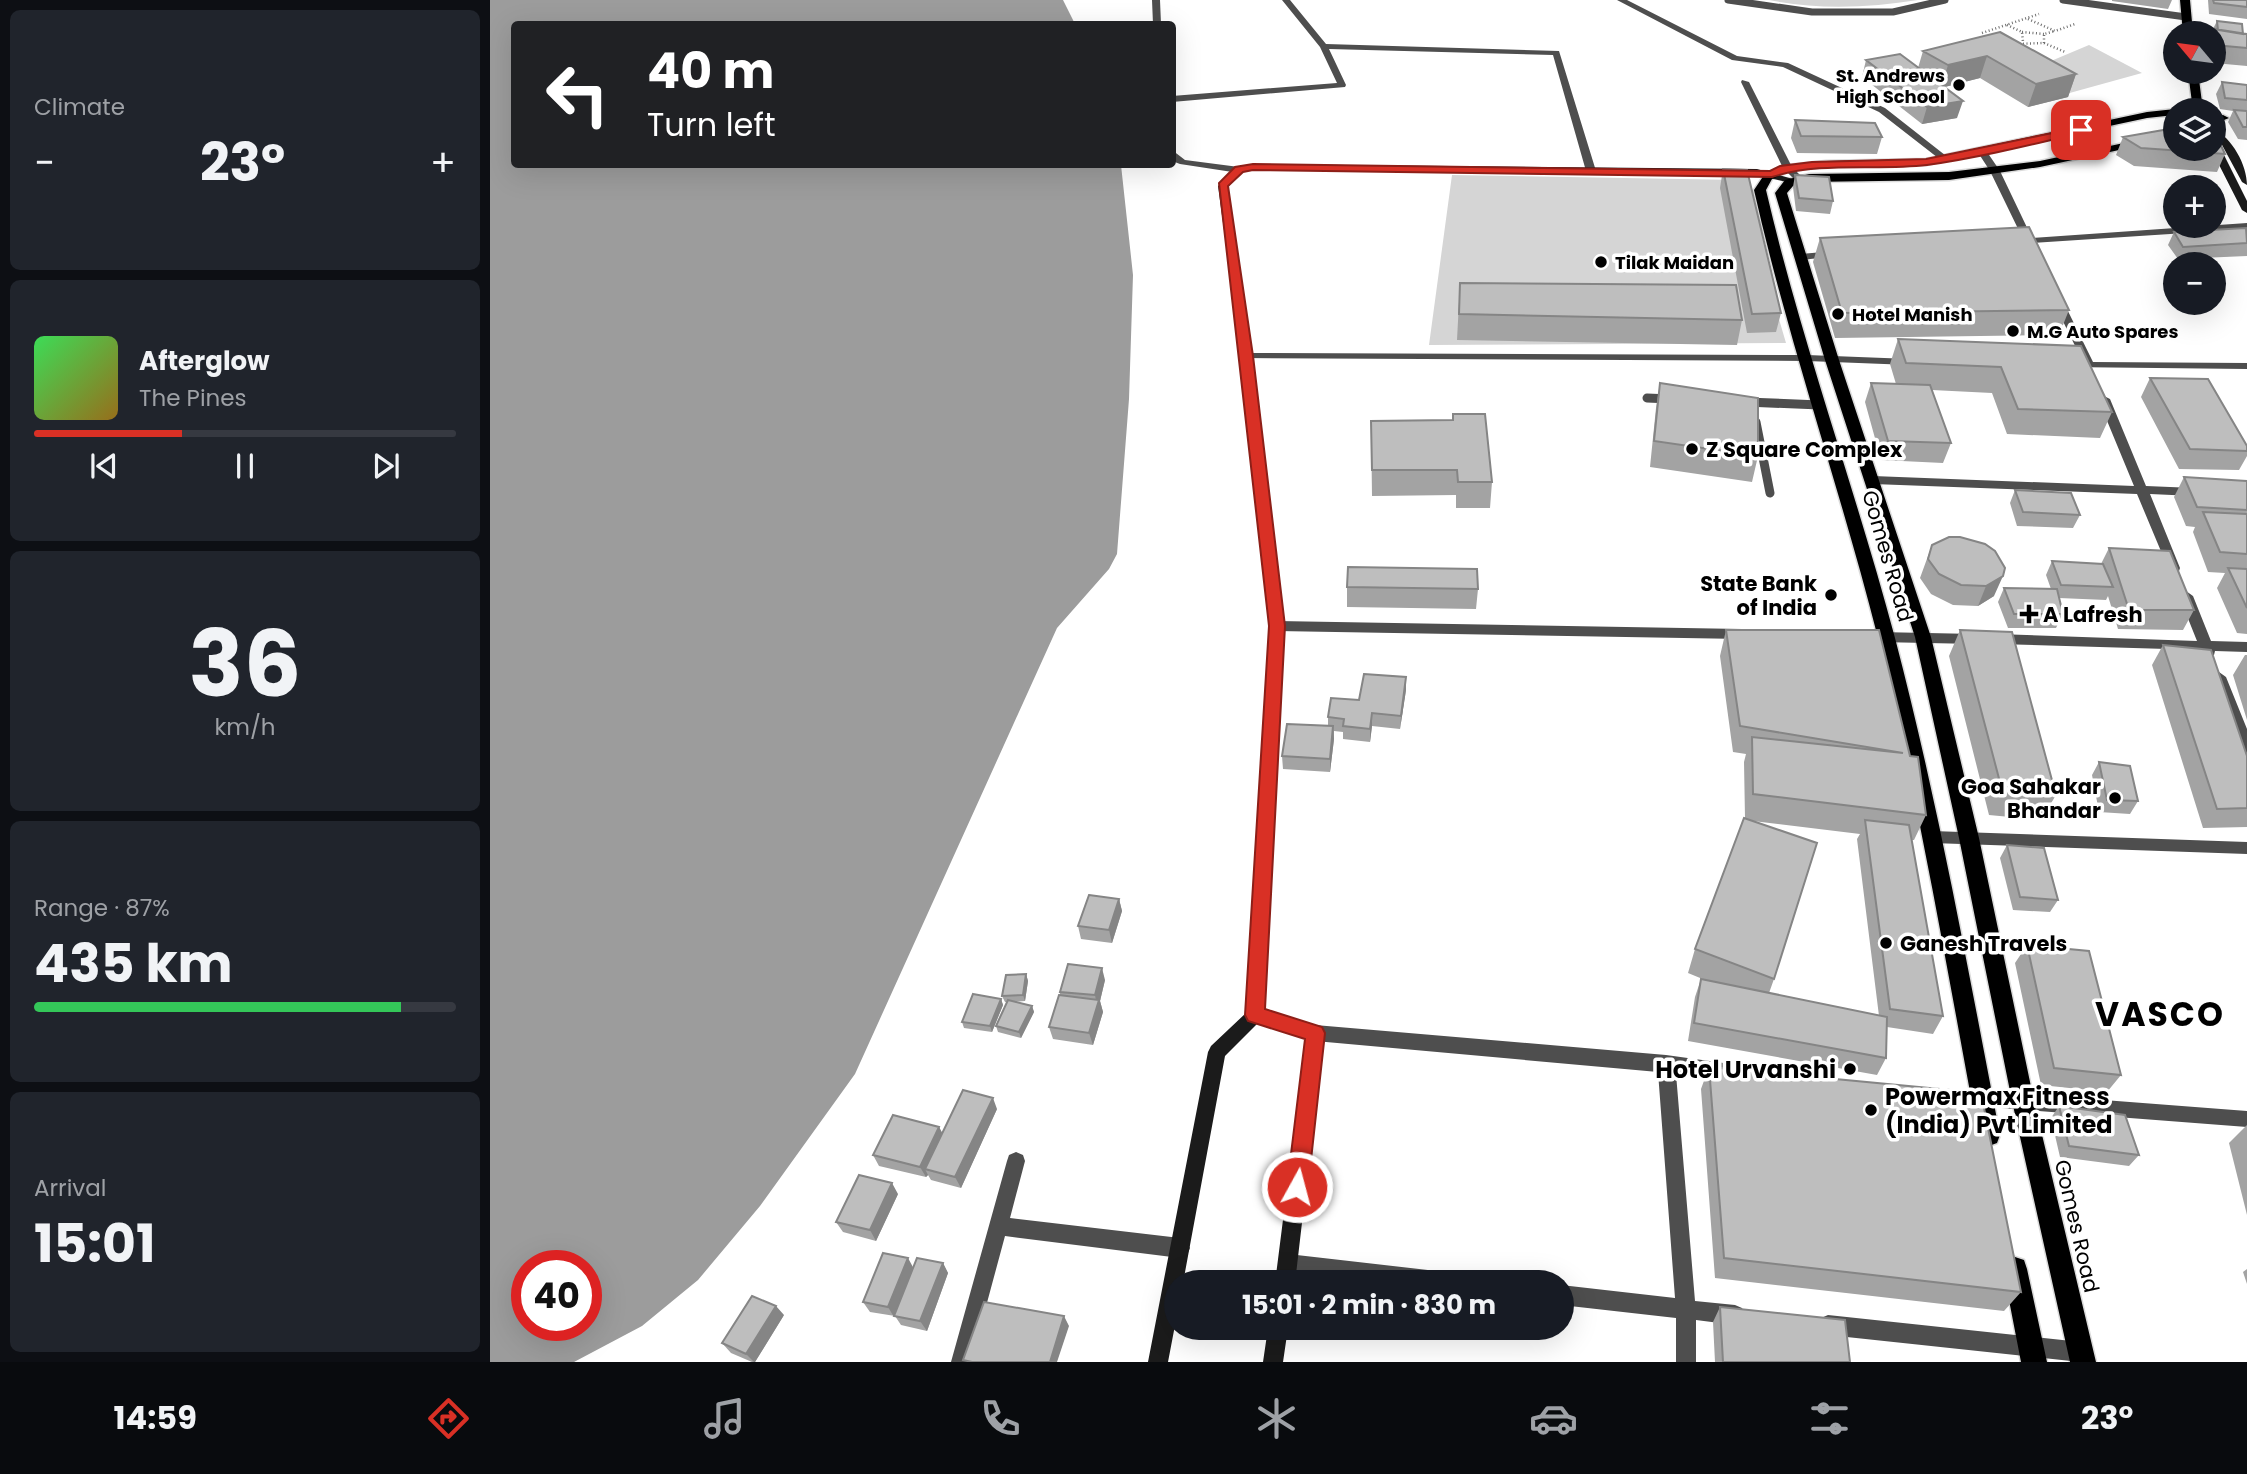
<!DOCTYPE html>
<html lang="en">
<head>
<meta charset="utf-8">
<style>
	:root { --surface:#171b24; --page:#20242c; --text:#f1f3f6; --muted:#9ea1a6; --line:#363941; --accent:#d93025 }
	body { margin:0; font-family:Poppins,sans-serif; background:var(--page); color:var(--text); height:100vh; display:flex; flex-direction:column; font-size:26px; white-space:nowrap }
	* { box-sizing:border-box; margin:0 }
	p { font-size:23px; color:var(--muted) }
	.icon { flex:none; width:38px; height:38px; fill:none; stroke:currentColor; stroke-width:2; stroke-linecap:round; stroke-linejoin:round }
	.map { position:relative; flex:1; overflow:hidden }
	.drawer { display:flex; flex-direction:column; gap:10px; padding:10px; background:#0d0f14; width:490px }
	.drawer>* { flex:none }
	.banner { position:absolute; left:21px; top:21px; width:665px; height:147px; border-radius:7px; box-shadow:0 7px 28px #0002; background:#202124; color:#fff; overflow:hidden }
	.needle { width:46px; rotate:299deg }
	.tools { position:absolute; left:1673px; top:21px; display:grid; gap:14px }
	.tools a { display:grid; place-items:center; width:63px; height:63px; border-radius:50%; background:var(--surface); box-shadow:0 7px 28px #0002; font-size:35px }
	.speed { position:absolute; left:21px; top:1250px; display:flex; gap:14px; font-size:35px; font-weight:700; text-align:center }
	.speed>* { display:grid; place-content:center; width:91px; height:91px; border-radius:50%; background:var(--surface); box-shadow:0 7px 28px #0002; line-height:1 }
	.speed .limit { border:10px solid #d22; background:#fff; color:#111 }
	.pin { position:absolute; display:grid; place-items:center; width:60px; height:60px; color:#fff; margin:-30px; border-radius:14px; box-shadow:0 4px 10px #0006 }
	.me { position:absolute; width:77px; margin:-38px; rotate:7deg; stroke-linejoin:round; filter:drop-shadow(0 0 5px #0008) }
	.turn { display:flex; align-items:center; gap:24px; height:147px; padding:0 21px; font-size:32px }
	.turn .icon { width:91px; height:91px; stroke-width:2.5 }
	.turn b { display:block; font-size:49px; line-height:60px }
	.big { font-size:52px; font-weight:700; line-height:1.1 }
	.drawer .widget { flex:1; display:flex; flex-direction:column; justify-content:center; gap:10px; min-width:0; padding:0 24px; border-radius:10px; background:var(--page) }
	.drawer .dial { align-items:center; gap:0 }
	.dial b { font-size:91px; line-height:1 }
	.song { display:flex; align-items:center; gap:21px }
	.cover { width:84px; height:84px; border-radius:10px; background:linear-gradient(135deg,hsl(130 70% 55%),hsl(40 70% 35%)) }
	.played { height:7px; border-radius:4px; background:linear-gradient(90deg,var(--accent) 35%,var(--line) 35%) }
	.keys { display:flex; justify-content:space-around; direction:ltr }
	.heat { display:flex; justify-content:space-between; align-items:center; font-size:38px; direction:ltr }
	.charge { height:10px; border-radius:5px; background:linear-gradient(90deg,#34c759 87%,var(--line) 0) }
	.trip { position:absolute; left:674px; top:1270px; width:410px; height:70px; border-radius:35px; background:var(--surface); box-shadow:0 7px 28px #0002; font-weight:700; line-height:70px; text-align:center }
	.menu { display:flex; height:112px; justify-content:space-around; align-items:center; background:#090b0e; color:var(--muted) }
	.menu .icon { width:49px; height:49px }
	.menu .selected { color:var(--accent) }
	.menu b { font-size:32px; color:var(--text) }
	main { display:flex; flex:1; min-height:0 }
	.map>svg:first-child { display:block }
</style>
</head>
<body>
<main>
<section class="drawer">
<div class="widget"><p>Climate</p>
<div class="heat"><a>−</a><b class="big">23°</b><a>+</a></div>
</div>
<div class="widget">
<div class="song"><i class="cover"></i><div><b>Afterglow</b><p>The Pines</p></div></div>
<div class="played"></div>
<div class="keys"><svg class="icon" aria-label="previous" viewBox="0 0 24 24"><path d="M18 5L8 12l10 7zM5 5v14"/></svg><svg class="icon" aria-label="pause" viewBox="0 0 24 24"><path d="M8 5v14M16 5v14"/></svg><svg class="icon" aria-label="next" viewBox="0 0 24 24"><path d="M6 5l10 7-10 7zM19 5v14"/></svg></div>
</div>
<div class="widget dial"><b>36</b><p>km/h</p></div>
<div class="widget"><p>Range · 87%</p><b class="big">435 km</b><div class="charge"></div></div>
<div class="widget"><p>Arrival</p><b class="big">15:01</b></div>
</section>
<div class="map">
<svg width="1757" height="1362" viewBox="0 0 1757 1362">
	<rect width="100%" height="100%" fill="#fff"/>
	<path fill="#d5d5d5" d="M1279,0H1428C1378,8 1328,10 1279,0Z
		M1599,45L1652,73L1576,94L1535,72Z
		M962,175L1248,180L1296,343L939,345Z"/>
	<path fill="#9c9c9c" fill-rule="evenodd" d="M0,0H573L585,24H24V164L631,165L643,275L639,399L627,554L619,569L567,628L365,1074L270,1206L208,1280L152,1326L84,1362H0ZM37,1265H96V1325H37Z"/>
	<g fill="none" stroke-linecap="round" stroke-linejoin="round">
		<defs>
			<path id="primary" d="M1690,0H1700L1703,33H1693Z
				M1698,72H1708L1713,110H1703Z
				M1685,109L1689,110H1685V115L1657,118L1436,165L1336,167L1300,171L1282,179L1276,190C1311,341 1365,488 1405,638C1448,802 1478,969 1510,1135L1507,1143L1499,1146L1491,1143L1488,1135C1457,969 1429,802 1388,638C1350,488 1298,341 1264,190L1274,175L1298,165L1336,161L1436,159L1657,112Z
				M1733,115L1739,118L1724,124V117Z
				M1685,132V138L1550,167L1459,180L1319,182L1303,186L1297,193L1349,360L1441,637L1489,838L1544,1101L1606,1362H1580L1522,1101L1469,838L1425,637L1335,360L1285,193L1295,180L1319,174L1459,172L1550,161Z
				M1525,1257L1534,1260L1537,1269L1557,1362H1531L1513,1269L1516,1260Z"/>
		</defs>
		<use href="#primary" stroke="#dbdbdb" stroke-width="3"/>
		<path stroke="#707070" stroke-width="2.5" stroke-dasharray="1 2.5" stroke-linecap="butt" d="M1538,19L1565,31L1585,24
			M1517,25L1532,32L1533,42
			M1532,32L1554,34
			M1492,33L1549,14
			M1554,43L1575,52
			M1526,44L1554,43V34L1565,31"/>
		<path stroke="#4e4e4e" stroke-width="7" d="M1238,0L1322,12H1403L1455,0
			M1573,0L1696,17"/>
		<path stroke="#4e4e4e" stroke-width="9" d="M1157,398L1180,399
			M1256,402L1330,405
			M1266,422L1280,493"/>
		<path fill="#4e4e4e" fill-rule="evenodd" d="M662,0H670L671,24H663Z
			M792,0H800L836,44L1069,51L1106,171L1101,174L1096,171L1063,55L839,49L856,85L855,87L682,102V96L847,83L830,47Z
			M1127,0H1137L1247,56L1298,63L1395,108L1460,159L1452,161L1389,112L1293,67L1242,60Z
			M1252,80L1259,82L1302,167L1313,178V182H1307L1293,168L1251,82Z
			M1489,149H1495L1510,171L1542,238L1757,223V229L1527,244V240L1533,239L1500,171L1487,151Z
			M682,150L695,160L749,167L754,170L749,173L690,164L682,161Z
			M1344,251L1348,252V256L1311,260L1306,257L1311,254Z
			M1568,298L1573,301L1603,362L1757,363V369L1576,367V363L1593,362L1563,301Z
			M757,353L1317,355L1420,359L1426,362L1420,365L1317,361L753,358L751,356Z
			M1614,396L1620,399L1656,486L1704,488L1710,492L1704,496L1660,494L1690,568L1689,571L1684,572L1678,568L1647,494L1383,484L1377,480L1383,476L1644,486L1608,399Z
			M1696,591L1703,596L1721,641L1757,642V652L1725,651L1724,655H1714L1711,650L1507,644L1500,639L1507,634L1707,641L1689,596Z
			M787,621L1252,629L1259,634L1252,639L787,631L780,626Z
			M1388,632L1486,634L1493,639L1486,644L1388,642L1381,637Z
			M1729,672L1736,677L1757,729V753L1752,751L1750,747L1722,677Z
			M1442,831L1757,842V854L1442,843L1437,841L1434,837L1437,833Z
			M825,1025L1176,1055L1241,1064L1244,1070L1241,1076L1235,1078L1186,1074L1205,1301L1245,1305L1252,1308L1255,1315L1252,1322L1245,1325L1206,1320V1362H1186V1318L1071,1305V1285L1185,1298L1168,1072L825,1041L819,1038L816,1033L819,1028Z
			M1485,1090L1757,1111V1127L1485,1106L1479,1104L1476,1098L1479,1092Z
			M526,1152L533,1155L535,1161L520,1218L690,1238L697,1241L700,1248L697,1255L690,1258L515,1236L481,1362H461L517,1161L519,1155Z
			M798,1254L964,1273L971,1276L974,1283H877L798,1274L791,1271L788,1264L791,1257Z
			M1338,1315L1591,1342L1598,1345L1601,1352L1598,1359L1590,1362L1338,1335L1331,1332L1328,1325L1331,1318Z"/>
		<path fill="#1b1b1b" fill-rule="evenodd" d="M1724,129C1742,138 1757,165 1757,185L1752,182L1731,143L1724,137Z
			M1724,142L1729,145L1757,201V213L1752,210L1721,149H1724Z
			M763,164L1267,169L1310,181L1305,184L1267,175L763,170L752,172L738,187L763,356L794,626L774,1010L831,1028L834,1033L805,1283H785L816,1038L768,1023L735,1056L693,1283H686V1320L678,1362H658L718,1052L721,1046L757,1012L780,626L751,356L728,186L746,168Z
			M778,1328H798L793,1362H773Z"/>
		<use href="#primary" fill="#000" fill-rule="evenodd"/>
	</g>
	<path fill="#a3a3a3" fill-rule="evenodd" d="M1622,0H1682L1678,9L1622,1Z
		M1718,0H1757V19L1719,14Z
		M1727,21L1753,34H1757V66L1724,63V33H1710L1712,27L1723,29Z
		M1510,32L1586,74L1578,97L1538,107L1490,78L1454,87L1467,118L1432,124L1372,77L1376,60L1428,68L1433,51Z
		M1732,82L1757,85V140L1748,139L1738,122L1743,111L1730,109L1726,94Z
		M1305,120L1392,137L1387,154L1307,153L1301,138Z
		M1633,137L1735,154L1727,172L1644,166L1626,155Z
		M1233,169L1291,313L1286,332L1257,333L1230,188Z
		M1305,175L1343,201L1340,214L1306,211L1303,187Z
		M1757,229V256L1688,259L1678,245L1684,232Z
		M1330,238L1579,310L1569,335L1345,338L1323,262Z
		M970,283L1252,320L1247,345L967,340Z
		M1408,339L1591,346L1622,412L1610,438L1517,434L1502,393L1442,390L1461,443L1453,463L1391,460L1375,402L1381,383L1406,384L1400,364Z
		M1660,378L1757,446V456L1749,470L1689,469L1651,397Z
		M1170,383L1268,456L1262,482L1160,467L1166,408Z
		M963,414L1002,482L1000,508H966V495L882,496L881,421L963,420Z
		M1694,477L1757,481V634L1747,633L1727,588L1735,573L1718,572L1703,532L1705,527L1696,526L1684,497Z
		M1525,490L1590,515L1583,528L1527,526L1520,503Z
		M1459,537L1504,596L1488,606L1463,605L1441,594L1430,578L1442,545Z
		M1619,548L1704,610L1693,630L1628,629L1618,596L1616,600L1569,598L1573,614L1566,628H1518L1508,602L1514,588L1561,589L1556,575L1562,561L1611,564Z
		M857,587L988,589L986,609L857,607Z
		M1236,630L1420,756L1436,815L1424,840H1422L1453,1016L1443,1034L1397,1027L1396,1058L1387,1075L1198,1041L1205,997L1211,979L1215,980L1198,973L1205,949L1255,818L1254,762L1256,754L1243,752L1230,656ZM1263,821L1370,834L1367,839L1389,1016L1279,993L1284,979Z
		M1470,630L1566,795L1551,820L1499,815L1459,656Z
		M1673,645L1757,756V827L1713,828L1662,665Z
		M1755,655H1757V720L1743,675Z
		M916,677V690L910,729L882,726L880,742L853,739V732L844,731V739L840,772L793,769L792,756L838,726V717L869,700Z
		M1609,762L1648,801L1640,814L1609,812L1602,775Z
		M1517,845L1568,900L1560,912L1523,910L1510,858Z
		M629,899L632,911L622,943L591,939L588,926Z
		M1537,945L1631,1075L1617,1092L1551,1085L1525,963Z
		M536,974L538,981L535,1001L524,1002L542,1006L544,1012L531,1038L508,1032L506,1026L518,1002H515L512,996Z
		M615,980L610,1001L613,1012L603,1045L563,1039L559,1027L570,995V992Z
		M511,999L513,1005L502,1032L474,1028L472,1022Z
		M1219,1067L1531,1292L1514,1311L1225,1278L1211,1089Z
		M1569,1106L1649,1155L1639,1166L1570,1157L1561,1118Z
		M507,1109L471,1188L441,1180L438,1175L436,1177L389,1166L383,1155L449,1127L452,1133Z
		M1757,1125V1215L1739,1143Z
		M408,1194L386,1241L353,1232L346,1222Z
		M453,1263L458,1273L437,1331L411,1325L405,1316L380,1312L373,1302L423,1267Z
		M1757,1269V1284L1753,1272Z
		M1230,1307L1360,1362H1225L1223,1322Z
		M294,1315L265,1362H262L241,1353L232,1343Z"/>
	<path fill="#858585" d="M1497,56L1490,78L1451,88L1458,65Z
		M1586,74L1578,97L1538,107L1546,84Z
		M1473,101L1467,118L1432,124L1437,107Z
		M1513,576L1504,596L1488,606L1496,586Z
		M916,677V690L910,729L911,716Z
		M882,713V726L880,742V729Z
		M843,726L844,739L840,772V759Z
		M629,899L632,911L622,943L619,930Z
		M612,968L615,980L610,1001L613,1012L603,1045L599,1033L607,1006L605,995Z
		M536,974L538,981L535,1001L533,995Z
		M511,999L513,1005L502,1032L500,1026Z
		M542,1006L544,1012L531,1038L529,1032Z
		M503,1098L507,1109L471,1188L465,1177Z
		M449,1127L455,1138L435,1169L438,1175L436,1177L430,1167Z
		M402,1183L408,1194L386,1241L380,1230Z
		M418,1258L424,1269L404,1317L398,1307Z
		M453,1263L458,1273L437,1331L430,1321Z
		M286,1306L294,1315L265,1362H264L256,1354Z
		M574,1316L579,1326L567,1362H560Z"/>
	<path fill="#bebebe" stroke="#858585" stroke-width="2" d="M1723,0H1757V7L1724,3Z
		M1727,21L1752,24L1753,34L1728,30Z
		M1712,27L1757,34V48L1724,45V33H1715Z
		M1510,32L1586,74L1546,84L1497,56L1458,65L1433,51Z
		M1410,54L1473,101L1437,107L1376,60Z
		M1732,82L1757,85V100L1735,98Z
		M1744,110L1757,111V127H1753Z
		M1305,120L1385,123L1392,137L1311,136Z
		M1685,128V149H1724V131L1735,154L1651,148L1633,137Z
		M1233,169L1257,170L1291,313L1262,314Z
		M1305,175L1339,177L1343,201L1309,198Z
		M1539,227L1579,310L1352,313L1330,238Z
		M1756,228L1757,243L1693,247L1684,232Z
		M970,283L1246,285L1252,320L969,314Z
		M1408,339L1591,346L1622,412L1528,409L1511,367L1416,363Z
		M1660,378L1718,379L1757,446V451L1700,449Z
		M1170,383L1268,398V456L1164,441Z
		M1381,383L1440,385L1461,443L1398,441Z
		M963,414H995L1002,482H968L967,470H882L881,421L963,420Z
		M1694,477L1757,481V510L1707,507Z
		M1525,490L1581,493L1590,515L1533,512Z
		M1713,512L1757,514V554L1730,552Z
		M1459,537H1470L1495,544L1505,551L1515,568L1513,576L1496,586L1471,585L1449,574L1438,559L1442,545Z
		M1619,548L1680,551L1704,610H1639Z
		M1562,561L1613,564L1623,587L1571,585Z
		M858,567L987,569L988,589L857,587Z
		M1738,568L1757,569V608Z
		M1514,588L1567,589L1573,614H1524Z
		M1236,630H1389L1420,756L1428,757L1436,815L1263,794L1262,737L1413,753L1250,726Z
		M1470,630L1522,632L1566,795L1512,790Z
		M1673,645L1721,650L1757,756V808L1727,809Z
		M874,674L916,677L911,716L882,713L880,729L853,726L854,719L838,717L841,698L869,700Z
		M797,724L843,726L840,759L792,756Z
		M1609,762L1640,766L1648,801L1617,800Z
		M1254,818L1327,843L1284,979L1205,949Z
		M1375,820L1419,825L1453,1016L1400,1009Z
		M1517,845L1554,848L1568,900L1530,897Z
		M599,895L629,899L619,930L588,926Z
		M1537,945L1599,951L1631,1075L1564,1068Z
		M578,964L612,968L605,995L570,992Z
		M536,974L533,995L512,996L516,975Z
		M1211,979L1397,1017L1396,1058L1204,1023Z
		M483,994L511,999L500,1026L472,1022Z
		M569,995L609,1000L599,1033L559,1027Z
		M518,1000L542,1006L529,1032L506,1026Z
		M1219,1067L1491,1093L1531,1292L1234,1258Z
		M473,1090L503,1098L465,1177L435,1169Z
		M1569,1106L1635,1115L1649,1155L1579,1146Z
		M403,1115L449,1127L430,1167L383,1155Z
		M369,1175L402,1183L380,1230L346,1222Z
		M393,1253L418,1258L398,1307L373,1302Z
		M427,1258L453,1263L430,1321L404,1316Z
		M262,1296L286,1306L256,1354L232,1343Z
		M494,1302L574,1316L560,1362H482L473,1360Z
		M1230,1307L1355,1320L1360,1362H1233Z"/>
	<path fill="#d93025" stroke="#8d1f18" stroke-width="2" d="M1591,127L1596,130L1595,132C1544,144 1488,158 1437,165C1385,171 1332,161 1282,177L763,170L753,172L738,186L763,356L795,626L775,1009L832,1027L835,1033L818,1187L815,1194L807,1197L800,1194L797,1187L815,1039L758,1021L755,1015L779,626L729,183L745,167L763,164L1280,171L1290,166L1322,162L1436,159Z"/>
	<g fill="#000" stroke="#fff" stroke-width="2.5">
		<circle cx="1469" cy="85" r="7"/>
		<circle cx="1111" cy="262" r="7"/>
		<circle cx="1348" cy="314" r="7"/>
		<circle cx="1523" cy="331" r="7"/>
		<circle cx="1202" cy="449" r="7"/>
		<circle cx="1341" cy="595" r="7"/>
		<path d="M1535.5 603.5h7v7h7v7h-7v7h-7v-7h-7v-7h7z"/>
		<circle cx="1625" cy="798" r="7"/>
		<circle cx="1396" cy="943" r="7"/>
		<circle cx="1360" cy="1069" r="7"/>
		<circle cx="1381" cy="1110" r="7"/>
	</g>
	<g text-anchor="middle" dominant-baseline="central" stroke-width="7" stroke-linejoin="round" paint-order="stroke">
		<g font-size="18" font-weight="bold" fill="#000" stroke="#fff" text-anchor="start">
			<text x="1455" y="75" text-anchor="end">St. Andrews<tspan x="1455" dy="21">High School</tspan></text>
			<text x="1125" y="262">Tilak Maidan</text>
			<text x="1362" y="314">Hotel Manish</text>
			<text x="1537" y="331">M.G Auto Spares</text>
		</g>
		<g font-size="21" font-weight="bold" fill="#000" stroke="#fff" text-anchor="start">
			<text x="1216" y="449">Z Square Complex</text>
			<text x="1327" y="583" text-anchor="end">State Bank<tspan x="1327" dy="24">of India</tspan></text>
			<text x="1553" y="614">A Lafresh</text>
			<text x="1611" y="786" text-anchor="end">Goa Sahakar<tspan x="1611" dy="24">Bhandar</tspan></text>
			<text x="1410" y="943">Ganesh Travels</text>
		</g>
		<g font-size="21" fill="#000" stroke="#fff">
			<text transform="translate(1398 556) rotate(74)">Gomes Road</text>
			<text transform="translate(1587 1226) rotate(77)">Gomes Road</text>
		</g>
		<g font-size="24" font-weight="bold" fill="#000" stroke="#fff" text-anchor="end">
			<text x="1346" y="1069">Hotel Urvanshi</text>
			<text x="1395" y="1096" text-anchor="start">Powermax Fitness<tspan x="1395" dy="28">(India) Pvt Limited</tspan></text>
		</g>
		<g font-size="33" font-weight="bold" letter-spacing="2" fill="#000" stroke="#fff">
			<text x="1670" y="1014">VASCO</text>
		</g>
	</g>
</svg>
<div class="tools">
<a><svg class="needle" viewBox="-14 -14 28 28"><path d="M0-13l5 13h-10z" fill="#e53935"/><path d="M0 13l5-13h-10z" fill="#9ea1a6"/></svg></a>
<a><svg class="icon" aria-label="layers" viewBox="0 0 24 24"><path d="M12 4l9 5-9 5-9-5zM3 14l9 5 9-5"/></svg></a>
<a>+</a>
<a>−</a>
</div>
<div class="speed"><div class="limit">40</div></div>
<div class="pin" style="left:1591px;top:130px;background:#d93025"><svg class="icon" aria-label="arrive" viewBox="0 0 24 24"><path d="M6 21V4h12l-3 4 3 4H6"/></svg></div>
<svg class="me" style="left:807px;top:1187px" viewBox="-20 -20 40 40"><circle r="17" fill="#d93025" stroke="#fff" stroke-width="3"/><path d="M0-11L8 9 0 5-8 9z" fill="#fff"/></svg>
<div class="trip">15:01 · 2 min · 830 m</div>
<div class="banner">
<div class="turn"><svg class="icon" aria-label="left" viewBox="0 0 24 24"><path d="M17 20v-9H6M10 6l-5 5 5 5"/></svg><div><b>40 m</b>Turn left</div></div>
</div>
</div>
</main>
<nav class="menu">
<b>14:59</b>
<svg class="icon selected" aria-label="directions" viewBox="0 0 24 24"><path d="M12 3l9 9-9 9-9-9zM9 14v-3h6M13 9l2 2-2 2"/></svg>
<svg class="icon" aria-label="music" viewBox="0 0 24 24"><path d="M9 18V5l10-2v13"/><circle cx="6" cy="18" r="3"/><circle cx="16" cy="16" r="3"/></svg>
<svg class="icon" aria-label="phone" viewBox="0 0 24 24"><path d="M5 4h4l2 5-3 2q2 4 5 5l2-3 5 2v4C11 20 4 13 5 4z"/></svg>
<svg class="icon" aria-label="climate" viewBox="0 0 24 24"><path d="M12 3v18M4 7l16 10M4 17L20 7"/></svg>
<svg class="icon" aria-label="car" viewBox="0 0 24 24"><path d="M5 17H2v-5l4-1 3-4h7l3 4 3 1v5h-3M9 17h6M6 11h13"/><circle cx="7" cy="17" r="2"/><circle cx="17" cy="17" r="2"/></svg>
<svg class="icon" aria-label="filters" viewBox="0 0 24 24"><path d="M4 7h16M4 17h16"/><circle cx="9" cy="7" r="2"/><circle cx="15" cy="17" r="2"/></svg>
<b>23°</b>
</nav>
</body>
</html>
